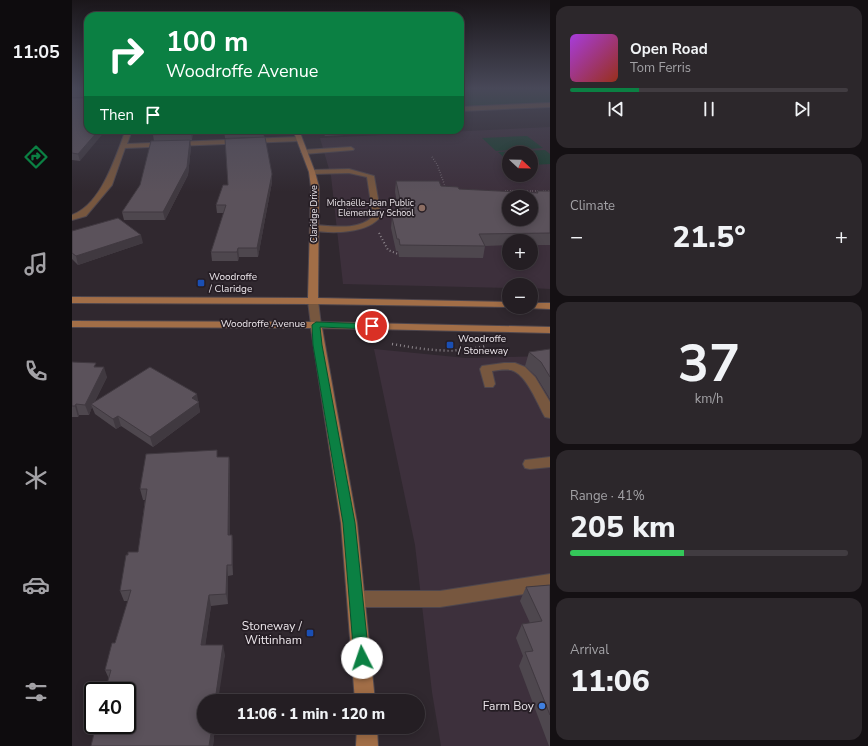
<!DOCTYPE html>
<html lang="en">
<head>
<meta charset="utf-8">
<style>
	:root { --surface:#241e23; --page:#2c272b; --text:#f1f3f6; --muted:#a3a2a6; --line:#413c41; --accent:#0b8043 }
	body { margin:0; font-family:"Nunito Sans",sans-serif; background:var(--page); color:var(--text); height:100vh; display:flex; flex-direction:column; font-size:15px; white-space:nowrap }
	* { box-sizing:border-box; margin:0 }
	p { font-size:13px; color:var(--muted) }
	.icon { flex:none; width:22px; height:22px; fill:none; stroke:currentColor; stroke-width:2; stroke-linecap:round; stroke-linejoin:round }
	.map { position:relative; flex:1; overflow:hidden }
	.side { display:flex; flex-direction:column; gap:6px; padding:6px; background:#141013; width:318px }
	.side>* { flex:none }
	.guide { position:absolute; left:12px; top:12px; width:380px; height:122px; border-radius:12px; box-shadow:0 2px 10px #0003,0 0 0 1px var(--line); background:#0b8043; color:#fff; overflow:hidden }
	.needle { width:26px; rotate:112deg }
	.fabs { position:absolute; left:430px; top:146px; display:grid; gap:8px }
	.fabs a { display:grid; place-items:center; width:36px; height:36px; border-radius:50%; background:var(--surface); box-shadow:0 2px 10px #0003,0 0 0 1px var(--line); font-size:20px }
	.speed { position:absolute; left:12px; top:682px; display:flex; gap:8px; font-size:20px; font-weight:700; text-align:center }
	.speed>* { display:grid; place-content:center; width:52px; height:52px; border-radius:50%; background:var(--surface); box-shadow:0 2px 10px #0003,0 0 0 1px var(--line); line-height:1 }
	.speed .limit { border:2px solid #111; border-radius:6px; background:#fff; color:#111 }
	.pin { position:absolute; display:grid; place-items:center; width:34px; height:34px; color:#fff; margin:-17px; border:2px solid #fff; border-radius:50%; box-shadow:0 1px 4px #0007 }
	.me { position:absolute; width:44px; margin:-22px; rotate:356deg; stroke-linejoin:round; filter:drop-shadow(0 0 3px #0008) }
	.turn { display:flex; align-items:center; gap:14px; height:84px; padding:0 16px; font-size:18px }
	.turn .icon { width:52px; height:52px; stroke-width:2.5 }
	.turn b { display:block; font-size:28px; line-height:34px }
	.then { display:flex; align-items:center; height:38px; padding:0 16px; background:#0003; gap:8px; font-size:15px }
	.big { font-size:30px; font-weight:800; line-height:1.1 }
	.side .widget { flex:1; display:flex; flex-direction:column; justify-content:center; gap:6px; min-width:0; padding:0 14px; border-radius:12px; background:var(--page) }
	.side .dial { align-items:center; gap:0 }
	.dial b { font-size:52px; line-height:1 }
	.song { display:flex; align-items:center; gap:12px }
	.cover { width:48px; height:48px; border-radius:6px; background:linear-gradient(135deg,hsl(280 70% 55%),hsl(10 70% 35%)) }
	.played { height:4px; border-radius:2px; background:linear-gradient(90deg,var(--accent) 25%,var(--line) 25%) }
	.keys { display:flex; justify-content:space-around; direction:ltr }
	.heat { display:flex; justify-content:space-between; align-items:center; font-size:22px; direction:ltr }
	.charge { height:6px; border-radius:3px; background:linear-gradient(90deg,#34c759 41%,var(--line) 0) }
	.trip { position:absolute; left:125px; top:694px; width:228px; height:40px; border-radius:20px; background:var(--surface); box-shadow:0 2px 10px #0003,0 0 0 1px var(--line); font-weight:800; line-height:40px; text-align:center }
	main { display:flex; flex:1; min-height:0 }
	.tabs { display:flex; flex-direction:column; width:72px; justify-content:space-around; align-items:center; background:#0e0c0e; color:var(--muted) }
	.tabs .icon { width:28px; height:28px }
	.tabs .selected { color:var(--accent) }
	.tabs b { font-size:18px; color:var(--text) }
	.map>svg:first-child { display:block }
</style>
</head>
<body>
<main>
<nav class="tabs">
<b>11:05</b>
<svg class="icon selected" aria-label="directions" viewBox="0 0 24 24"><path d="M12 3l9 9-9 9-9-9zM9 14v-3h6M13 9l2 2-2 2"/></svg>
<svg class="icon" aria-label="music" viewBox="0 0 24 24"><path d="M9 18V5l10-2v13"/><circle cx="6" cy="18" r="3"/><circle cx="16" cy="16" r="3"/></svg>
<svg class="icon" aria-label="phone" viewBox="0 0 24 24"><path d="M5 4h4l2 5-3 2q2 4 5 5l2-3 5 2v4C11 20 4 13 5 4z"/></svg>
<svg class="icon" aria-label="climate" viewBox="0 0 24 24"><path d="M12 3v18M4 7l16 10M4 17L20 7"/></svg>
<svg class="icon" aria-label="car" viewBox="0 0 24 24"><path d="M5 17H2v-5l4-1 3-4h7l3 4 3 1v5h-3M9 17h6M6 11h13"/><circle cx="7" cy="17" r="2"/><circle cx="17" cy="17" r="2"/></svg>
<svg class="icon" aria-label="filters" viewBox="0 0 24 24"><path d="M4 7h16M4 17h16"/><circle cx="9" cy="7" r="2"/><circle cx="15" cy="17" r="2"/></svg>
</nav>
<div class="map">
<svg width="478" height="746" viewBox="0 0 478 746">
	<rect width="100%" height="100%" fill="#30282f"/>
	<path fill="#3d303c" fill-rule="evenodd" d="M478,127V289L459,288V285H437V288L271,284L259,176L248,138ZM437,153H459V175H437ZM437,197H459V219H437ZM437,241H459V263H437Z
		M302,349L394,358L478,356V746H369L360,692L343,545Z"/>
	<path fill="#1b3f30" d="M388,88H478V103L388,106Z
		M455,136L471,148L424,151L410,138Z
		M473,150L478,154V164L459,165V153H437V162L426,152Z"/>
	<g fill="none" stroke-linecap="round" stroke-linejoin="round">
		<defs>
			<path id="lane" d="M279,147L282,149L281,150L232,154L229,152L232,150Z
				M277,169L302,176L309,216C296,234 259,234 239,230L238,228L242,225C260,226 288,231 301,216L295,177L277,173L240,174L237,172L240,170Z
				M432,363H443L453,367L463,377L478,402V418L473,417C466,405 454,373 439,370C433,369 426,370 420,371L423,384L421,387H413L408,369L410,366Z
				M478,457V467L458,469L453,468L451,464L453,460Z
				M478,574V590L368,607H285L279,605L276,599L279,593L285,591H368Z"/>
			<path id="street" d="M478,103V107L388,111V107Z
				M54,130H60L55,144L227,137L230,139L227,141L53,148L40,185L14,216L0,220V215C30,204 43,157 54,130Z
				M241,298L246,301L249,325L244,328L239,325L236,301Z"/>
			<path id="secondary" d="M221,130H227L243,172L247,187L246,298L437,302V307H441L241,304L0,303V297L236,298L239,187L237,172Z
				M459,303H478V309L455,308V307H459Z
				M0,321L244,322L478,327V333L250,328L285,523L303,701H283L269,523L239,328L0,327Z
				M285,727H305L306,746H284Z"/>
		</defs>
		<use href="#lane" stroke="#4e464d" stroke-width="2"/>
		<use href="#street" stroke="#4e464d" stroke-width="2"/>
		<use href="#secondary" stroke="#4e464d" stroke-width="2"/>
		<path stroke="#8c858b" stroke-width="1" stroke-dasharray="0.5 1.5" stroke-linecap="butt" d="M388,90L404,88"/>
		<path stroke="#8c858b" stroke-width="1.5" stroke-dasharray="0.5 2" stroke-linecap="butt" d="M360,157L365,164L374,189
			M433,191H466
			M471,191H478
			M259,203L285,212"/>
		<path stroke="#8c858b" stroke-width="2" stroke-dasharray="1 2.5" stroke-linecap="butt" d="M283,211L285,212
			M307,233L316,250L326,254"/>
		<path stroke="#8c858b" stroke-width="2.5" stroke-dasharray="1 3" stroke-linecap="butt" d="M320,344C356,350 377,354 414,346"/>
		<use href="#lane" fill="#77573f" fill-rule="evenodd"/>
		<use href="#street" fill="#77573f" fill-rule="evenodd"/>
		<use href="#secondary" fill="#a26e47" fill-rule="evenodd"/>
	</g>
	<path fill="#4e474e" d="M0,88H16V130L8,161L0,160V98H15L16,97H0Z
		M121,130L120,140H115L119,147L116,175L93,220H52L50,212L68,185L82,141L81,135Z
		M152,130H191L192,137L153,138Z
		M250,130H292V134L253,136Z
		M200,174V182L186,257H167L166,261H140L139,252L152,213H145L144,205L156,185Z
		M324,181L387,189L464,193L465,191H478V245H459V241H437V245L413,246L411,258L327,257L326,251H324L319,228L320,217H323L324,208H326L323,192Z
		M0,231L71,243L6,265L0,259Z
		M478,349V399L464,376L453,366L457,352Z
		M0,362L25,367L35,377L23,401L126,402L128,412L81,447L49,426L44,429L23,414L20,407L17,415H7L6,417H0Z
		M146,457H157L158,467V535H160L161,546V575L156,576V604L139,606L133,645L153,655L132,727H143L141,746H19L37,679L33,670L43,643L56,601H52L48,591L56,555L66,552L73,500H71L68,489Z
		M478,585V746H477L447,666L451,656L444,638L450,624L458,623L448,601L454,587Z"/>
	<path fill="#403940" d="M27,130H34L8,161L6,154Z
		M119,130H121L120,140L119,133Z
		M118,140L119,147L116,175L93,220L91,212Z
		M200,174V182L186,257L185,248Z
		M69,235L71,243L6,265L4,256Z
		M166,248L167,257L166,261L165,252Z
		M32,367L35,377L21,405L19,404L20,407L17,415L13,405Z
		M125,394L128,412L81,447L78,437L120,398Z
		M4,404L7,415L6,417L3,406Z
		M46,416L49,426L44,429L41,419Z
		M157,457L158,467V546L156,535Z
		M160,535L161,546V575L160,565Z
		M155,565L156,576V604L154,594Z
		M137,595L139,606L132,655L129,645Z
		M151,645L153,655L146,701H143Z
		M140,727H143L141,746H137Z"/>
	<path fill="#5b525b" stroke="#403940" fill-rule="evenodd" d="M0,88H16V95L15,91H0Z
		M16,96V130H27L6,154L0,153V98H15Z
		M82,130H119V133L81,135Z
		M152,130H191L153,132Z
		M193,137L200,174L185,248H166L165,252H139L154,205H144L151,185H156L153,139Z
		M118,140L115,167L91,212H50L68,185L79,141Z
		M324,181H367L369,186L386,187L387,189L466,193L465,191H478V233L407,234L413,246L328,245L327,239H325L320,217H326L324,208H330ZM437,197H459V219H437Z
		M46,218L69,235L4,256L0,253V231Z
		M478,349V377L469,362L457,352Z
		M0,362L24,363L22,367H32L13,405L4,404L3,406H0Z
		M78,367L125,394L120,398L127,402L78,437L46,416L41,419L19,404Z
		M145,450V457H157L156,535H160V565H155L154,594L137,595L129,645H151L143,701H132V727H140L137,746H19L24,725H55V691H33L39,670H33L40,643H43L59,590L48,591L54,555H56V552H66L75,489H68L74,454Z
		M478,585V715L453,652L461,651L450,624L470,621L454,587Z"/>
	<linearGradient id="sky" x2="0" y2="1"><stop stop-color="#1a161a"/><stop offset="0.46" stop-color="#484858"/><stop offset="1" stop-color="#484858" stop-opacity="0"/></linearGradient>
	<rect width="478" height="192" fill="url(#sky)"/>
	<path fill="#0b8043" stroke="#07532c" d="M244,322L300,324L304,326L300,329L248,327L250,345L283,523L297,658L295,663L290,665L285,663L282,658L271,523L241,345L240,325Z"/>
	<circle fill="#8d6e63" stroke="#261e25" stroke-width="1.5" cx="350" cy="208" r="4"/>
	<g fill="#1a4fb4" stroke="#261e25" stroke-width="1.5">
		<rect x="125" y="279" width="8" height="8" rx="2"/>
		<rect x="374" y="341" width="8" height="8" rx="2"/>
		<rect x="234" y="629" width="8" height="8" rx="2"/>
	</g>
	<circle fill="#3f7fe0" stroke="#261e25" stroke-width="1.5" cx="470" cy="706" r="4"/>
	<g text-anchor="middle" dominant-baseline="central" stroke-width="3.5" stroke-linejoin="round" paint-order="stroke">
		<g font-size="9" fill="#ebe5ea" stroke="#261e25" text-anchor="end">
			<text x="342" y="203">Michaëlle-Jean Public<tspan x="342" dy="10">Elementary School</tspan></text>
		</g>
		<g font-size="9" fill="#ebe5ea" stroke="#261e25">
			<text transform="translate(242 214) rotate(-90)">Claridge Drive</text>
		</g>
		<g font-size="10" fill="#ebe5ea" stroke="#261e25" text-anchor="start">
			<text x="137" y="277">Woodroffe<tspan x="137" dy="12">/ Claridge</tspan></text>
			<text x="386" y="339">Woodroffe<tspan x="386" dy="12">/ Stoneway</tspan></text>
		</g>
		<g font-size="10" fill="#ebe5ea" stroke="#261e25">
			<text x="191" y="324">Woodroffe Avenue</text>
		</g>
		<g font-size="12" fill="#ebe5ea" stroke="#261e25" text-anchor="end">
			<text x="230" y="626">Stoneway /<tspan x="230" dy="14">Wittinham</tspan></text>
			<text x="462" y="706">Farm Boy</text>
		</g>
	</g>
</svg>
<div class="fabs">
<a><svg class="needle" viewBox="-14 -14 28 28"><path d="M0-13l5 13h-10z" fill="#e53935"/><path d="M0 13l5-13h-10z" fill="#a3a2a6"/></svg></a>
<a><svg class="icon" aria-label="layers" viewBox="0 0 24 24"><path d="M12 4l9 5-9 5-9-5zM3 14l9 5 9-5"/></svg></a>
<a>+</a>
<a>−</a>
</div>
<div class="speed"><div class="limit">40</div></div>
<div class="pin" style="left:300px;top:326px;background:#d93025"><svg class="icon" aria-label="arrive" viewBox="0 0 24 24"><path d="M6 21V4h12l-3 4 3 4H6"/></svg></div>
<svg class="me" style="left:290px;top:658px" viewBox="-20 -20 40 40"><circle r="19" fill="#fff"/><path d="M0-13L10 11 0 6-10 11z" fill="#0b8043"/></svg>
<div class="trip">11:06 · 1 min · 120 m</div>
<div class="guide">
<div class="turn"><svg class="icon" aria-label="right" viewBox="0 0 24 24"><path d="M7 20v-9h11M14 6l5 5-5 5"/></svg><div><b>100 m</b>Woodroffe Avenue</div></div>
<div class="then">Then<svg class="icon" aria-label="arrive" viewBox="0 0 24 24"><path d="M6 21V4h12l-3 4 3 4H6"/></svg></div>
</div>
</div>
<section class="side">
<div class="widget">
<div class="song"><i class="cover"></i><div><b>Open Road</b><p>Tom Ferris</p></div></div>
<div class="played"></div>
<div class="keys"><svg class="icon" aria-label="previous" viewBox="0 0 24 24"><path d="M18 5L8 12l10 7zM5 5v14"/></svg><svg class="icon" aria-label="pause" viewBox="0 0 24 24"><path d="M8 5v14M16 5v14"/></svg><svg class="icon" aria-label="next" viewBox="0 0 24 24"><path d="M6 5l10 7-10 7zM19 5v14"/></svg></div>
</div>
<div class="widget"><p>Climate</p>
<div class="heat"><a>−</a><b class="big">21.5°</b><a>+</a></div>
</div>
<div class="widget dial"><b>37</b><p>km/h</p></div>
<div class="widget"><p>Range · 41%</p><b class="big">205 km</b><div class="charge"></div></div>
<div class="widget"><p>Arrival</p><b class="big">11:06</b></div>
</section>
</main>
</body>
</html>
